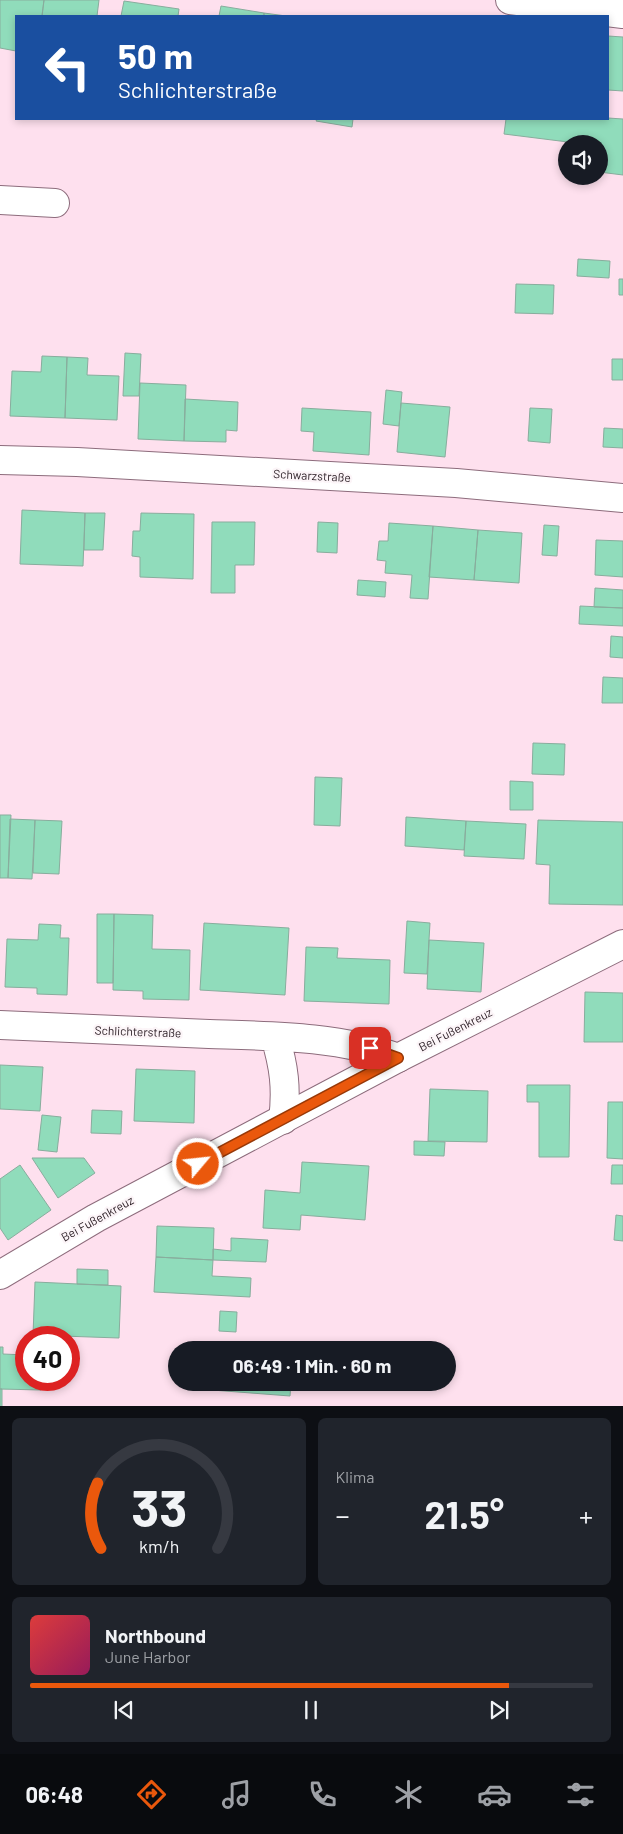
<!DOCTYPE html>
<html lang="de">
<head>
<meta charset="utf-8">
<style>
	:root { --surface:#171b24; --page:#20242c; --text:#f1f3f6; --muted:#9ea1a6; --line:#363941; --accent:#ea580c }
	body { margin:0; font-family:Barlow,sans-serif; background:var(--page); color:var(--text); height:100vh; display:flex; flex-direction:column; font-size:19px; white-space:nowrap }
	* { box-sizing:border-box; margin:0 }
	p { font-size:16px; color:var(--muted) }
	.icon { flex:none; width:28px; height:28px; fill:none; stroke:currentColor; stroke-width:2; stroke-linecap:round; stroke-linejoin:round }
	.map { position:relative; height:1406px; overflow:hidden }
	.drawer { display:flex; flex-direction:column; gap:12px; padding:12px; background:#0d0f14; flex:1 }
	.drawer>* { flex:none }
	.guide { position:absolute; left:15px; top:15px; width:594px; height:105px; border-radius:0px; box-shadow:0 2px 8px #0003; background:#1a4fa0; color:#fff; overflow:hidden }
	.fabs { position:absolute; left:558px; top:135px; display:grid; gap:10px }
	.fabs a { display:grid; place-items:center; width:50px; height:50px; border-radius:50%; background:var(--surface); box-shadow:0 2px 8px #0003; font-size:25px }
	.speed { position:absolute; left:15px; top:1326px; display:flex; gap:10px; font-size:25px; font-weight:700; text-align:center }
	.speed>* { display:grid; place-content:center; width:65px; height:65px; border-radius:50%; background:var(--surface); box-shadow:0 2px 8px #0003; line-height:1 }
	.speed .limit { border:8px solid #d22; background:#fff; color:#111 }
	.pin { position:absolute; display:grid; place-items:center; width:42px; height:42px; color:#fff; margin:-21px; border-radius:10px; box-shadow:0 2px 8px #0006 }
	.me { position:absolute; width:55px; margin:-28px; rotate:62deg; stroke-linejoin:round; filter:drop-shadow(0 0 4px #0008) }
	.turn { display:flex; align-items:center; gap:18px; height:105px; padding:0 20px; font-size:22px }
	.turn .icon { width:65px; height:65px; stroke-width:2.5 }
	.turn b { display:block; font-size:35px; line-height:42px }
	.big { font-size:38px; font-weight:700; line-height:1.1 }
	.drawer .tile { flex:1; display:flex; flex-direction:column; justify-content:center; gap:8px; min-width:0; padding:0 18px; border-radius:8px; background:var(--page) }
	.drawer .dial { align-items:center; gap:0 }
	.dial svg { height:130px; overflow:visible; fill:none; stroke:var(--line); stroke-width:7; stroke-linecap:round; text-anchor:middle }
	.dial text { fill:var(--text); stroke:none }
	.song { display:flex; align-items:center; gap:15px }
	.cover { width:60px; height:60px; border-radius:8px; background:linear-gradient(135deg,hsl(0 70% 55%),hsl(330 70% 35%)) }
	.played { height:5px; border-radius:2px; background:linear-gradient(90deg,var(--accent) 85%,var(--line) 85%) }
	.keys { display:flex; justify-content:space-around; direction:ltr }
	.heat { display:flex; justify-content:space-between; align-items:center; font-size:28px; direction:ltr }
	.drawer .tiles { flex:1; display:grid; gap:12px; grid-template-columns:1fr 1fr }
	.tile:last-child { grid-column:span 2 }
	.trip { position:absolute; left:168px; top:1341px; width:288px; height:50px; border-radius:25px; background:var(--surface); box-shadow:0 2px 8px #0003; font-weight:700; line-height:50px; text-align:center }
	.tab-bar { display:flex; height:80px; justify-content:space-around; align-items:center; background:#090b0e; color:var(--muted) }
	.tab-bar .icon { width:35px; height:35px }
	.tab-bar .current { color:var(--accent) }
	.tab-bar b { font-size:22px; color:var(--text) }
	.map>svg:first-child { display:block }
</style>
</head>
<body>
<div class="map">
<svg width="623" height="1407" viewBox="0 0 623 1407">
	<rect width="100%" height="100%" fill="#fee0ee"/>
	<path fill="#90dcbb" stroke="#88ad9d" d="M0,0H44L42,16H16V51L0,48Z
		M44,0H99L97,16H42Z
		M124,1L179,9L178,16H121Z
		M221,6L264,13V16H219Z
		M264,13L286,16H264Z
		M608,36L623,37V91L608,90Z
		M608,118L623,119V175L599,172V144H584L504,134L506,119Z
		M317,119H353L352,127L316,121Z
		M578,259L610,261L609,278L577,276Z
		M619,279H623V295H619Z
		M516,284L554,285L553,314L515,313Z
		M125,353L141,354L139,396H123Z
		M42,356L67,357L65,418L10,416L12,371L41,372Z
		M67,357L88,358L87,375L119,376L117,420L65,418Z
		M612,359H623V380H612Z
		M140,383L186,385L184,441L138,439Z
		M386,390L402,392L399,426L383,424Z
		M185,399L238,402L237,431L226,430V442L184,441Z
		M401,403L450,407L445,457L397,452Z
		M302,408L371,412L369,455L313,451L314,432L301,431Z
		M530,408L552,409L550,443L528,441Z
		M604,428L623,429V448L603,447Z
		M22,510L85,513L83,566L20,564Z
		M85,513H105L103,550H84Z
		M141,513L194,514L193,579L140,577V557L132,556L133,531H140Z
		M212,522H255L254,565H235V593H211Z
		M318,522L338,523L337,553L317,552Z
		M389,523L433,526L428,599L410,598L412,575L385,573L386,561L377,560L379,541H388Z
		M544,525L559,526L557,556L542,555Z
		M433,526L478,530L474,580L429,577Z
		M478,530L522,533L519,583L474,580Z
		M596,540L623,541V577L595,575Z
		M358,580L386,582L385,597L357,595Z
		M595,588L623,590V608L594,607Z
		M580,606L623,608V626L579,624Z
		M611,636L623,637V658L610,657Z
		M603,677L623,678V703H602Z
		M533,743L565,744L564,775L532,774Z
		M315,777L342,778L340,826L314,825Z
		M510,781L533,782V810H510Z
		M0,815H11L8,878H0Z
		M406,817L466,821L464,850L405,846Z
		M10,819L35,820L32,879L8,878Z
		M35,820L62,821L59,874L33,873Z
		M538,820L623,822V905L549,904L550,865L536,864Z
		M466,821L526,824L524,859L464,856Z
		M97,914H114L113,983H97Z
		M114,914L153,915L152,949L190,950L189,1000L143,999V991L113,990Z
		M407,921L430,923L427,974L404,973Z
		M204,923L289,928L285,995L200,990Z
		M39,924L61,925L60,938H69L67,995L37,994V988L5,987L7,939L38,940Z
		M429,940L484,943L481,992L427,989Z
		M306,947L338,948L337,958L390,960L389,1004L304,1001Z
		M585,992L623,993V1042H584Z
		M0,1065L43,1067L40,1111L0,1109Z
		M136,1069L195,1071L194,1123L134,1121Z
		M527,1085H570L569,1157H539V1102H527Z
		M430,1089L488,1091L487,1142L428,1141Z
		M608,1102H623V1159L607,1158Z
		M92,1110L122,1111L121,1134L91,1133Z
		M42,1115L61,1117L57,1152L38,1150Z
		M414,1141L445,1142L444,1156L414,1155Z
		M32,1158H84L95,1173L58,1198Z
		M302,1162L369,1166L365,1220L301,1215L300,1230L263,1228L265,1190L300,1193Z
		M20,1165L51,1210L8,1240L0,1228V1179Z
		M612,1165H623V1184H611Z
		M616,1215L623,1216V1241L614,1240Z
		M157,1226L214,1228L213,1260L156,1257Z
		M231,1238L268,1240L266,1262L213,1260V1249L231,1251Z
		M156,1257L213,1260L212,1276L251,1278L250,1297L154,1292Z
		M77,1269L108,1270V1285L77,1284Z
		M35,1282L121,1286L119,1338L33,1335Z
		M220,1311L237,1312L236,1332L219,1331Z
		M215,1346L266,1350H214Z
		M0,1347H3V1354L26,1355V1380H41V1390L0,1389Z
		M212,1382H291L290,1396L212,1390Z
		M0,1389H2V1407H0Z"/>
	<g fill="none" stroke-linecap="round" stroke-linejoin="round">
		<defs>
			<path id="street" d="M510,0L623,14
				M0,200L55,203
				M0,460L77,462L456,483L623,498
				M0,1025C70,1028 140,1031 209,1034C271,1036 340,1036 398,1058
				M275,1037C284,1066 287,1089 283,1120"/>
			<path id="secondary" d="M0,1275L96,1218L398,1058L623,944"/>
		</defs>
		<use href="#street" stroke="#8d6c7c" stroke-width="30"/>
		<use href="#secondary" stroke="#8d6c7c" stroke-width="30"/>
		<use href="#street" stroke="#fff" stroke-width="28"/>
		<use href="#secondary" stroke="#fff" stroke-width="28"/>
	</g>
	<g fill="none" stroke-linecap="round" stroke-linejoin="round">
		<defs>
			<path id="route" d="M198,1164L398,1058L370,1048"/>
		</defs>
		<use href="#route" stroke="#983908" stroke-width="12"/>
		<use href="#route" stroke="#ea580c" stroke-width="9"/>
	</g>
	<g text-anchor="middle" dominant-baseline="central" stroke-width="4.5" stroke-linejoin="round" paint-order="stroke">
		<g font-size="12" fill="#271a21" stroke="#fcf5f8">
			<text transform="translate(312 475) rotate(3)">Schwarzstraße</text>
			<text transform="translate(455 1029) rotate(-27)">Bei Fußenkreuz</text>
			<text transform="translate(138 1031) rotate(2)">Schlichterstraße</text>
			<text transform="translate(97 1218) rotate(-29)">Bei Fußenkreuz</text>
		</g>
	</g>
</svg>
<div class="fabs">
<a><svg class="icon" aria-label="sound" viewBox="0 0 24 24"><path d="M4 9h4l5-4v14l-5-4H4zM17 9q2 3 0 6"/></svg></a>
</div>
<div class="speed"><div class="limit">40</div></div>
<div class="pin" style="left:370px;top:1048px;background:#d93025"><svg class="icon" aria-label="arrive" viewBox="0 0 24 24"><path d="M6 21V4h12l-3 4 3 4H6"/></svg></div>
<svg class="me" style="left:198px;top:1164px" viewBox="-20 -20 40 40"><circle r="17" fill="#ea580c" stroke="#fff" stroke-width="3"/><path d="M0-11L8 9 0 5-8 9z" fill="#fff"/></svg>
<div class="trip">06:49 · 1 Min. · 60 m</div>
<div class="guide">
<div class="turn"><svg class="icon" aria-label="left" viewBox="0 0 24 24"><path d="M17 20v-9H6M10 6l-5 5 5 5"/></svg><div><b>50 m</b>Schlichterstraße</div></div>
</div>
</div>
<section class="drawer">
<div class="tiles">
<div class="tile dial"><svg viewBox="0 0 100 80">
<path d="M14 69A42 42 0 1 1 86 69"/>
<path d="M14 69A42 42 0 0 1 12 29" stroke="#ea580c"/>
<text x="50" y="56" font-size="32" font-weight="700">33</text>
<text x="50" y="72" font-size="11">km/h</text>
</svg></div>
<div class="tile"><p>Klima</p>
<div class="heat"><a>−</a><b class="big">21.5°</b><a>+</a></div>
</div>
<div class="tile">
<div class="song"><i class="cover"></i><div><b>Northbound</b><p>June Harbor</p></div></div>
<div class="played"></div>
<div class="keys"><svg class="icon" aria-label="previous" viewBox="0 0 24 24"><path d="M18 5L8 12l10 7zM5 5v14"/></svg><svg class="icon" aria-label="pause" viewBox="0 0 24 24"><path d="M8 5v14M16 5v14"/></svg><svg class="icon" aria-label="next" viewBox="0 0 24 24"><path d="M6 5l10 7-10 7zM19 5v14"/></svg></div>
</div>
</div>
</section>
<nav class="tab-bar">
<b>06:48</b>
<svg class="icon current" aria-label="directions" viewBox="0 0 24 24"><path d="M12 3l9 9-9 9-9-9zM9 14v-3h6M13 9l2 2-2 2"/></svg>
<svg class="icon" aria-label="music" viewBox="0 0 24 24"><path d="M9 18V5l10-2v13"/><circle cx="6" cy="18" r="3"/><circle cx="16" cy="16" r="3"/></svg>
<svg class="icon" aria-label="phone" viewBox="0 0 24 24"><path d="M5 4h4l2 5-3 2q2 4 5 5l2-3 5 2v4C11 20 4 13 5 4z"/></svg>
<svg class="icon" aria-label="climate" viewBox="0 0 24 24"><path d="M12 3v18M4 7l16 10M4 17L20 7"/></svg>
<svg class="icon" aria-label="car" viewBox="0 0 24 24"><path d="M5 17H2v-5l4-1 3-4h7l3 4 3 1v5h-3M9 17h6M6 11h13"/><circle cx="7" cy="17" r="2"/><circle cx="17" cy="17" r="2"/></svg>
<svg class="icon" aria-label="filters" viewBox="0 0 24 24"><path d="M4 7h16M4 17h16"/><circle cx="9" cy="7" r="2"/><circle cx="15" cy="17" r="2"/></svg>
</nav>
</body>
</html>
